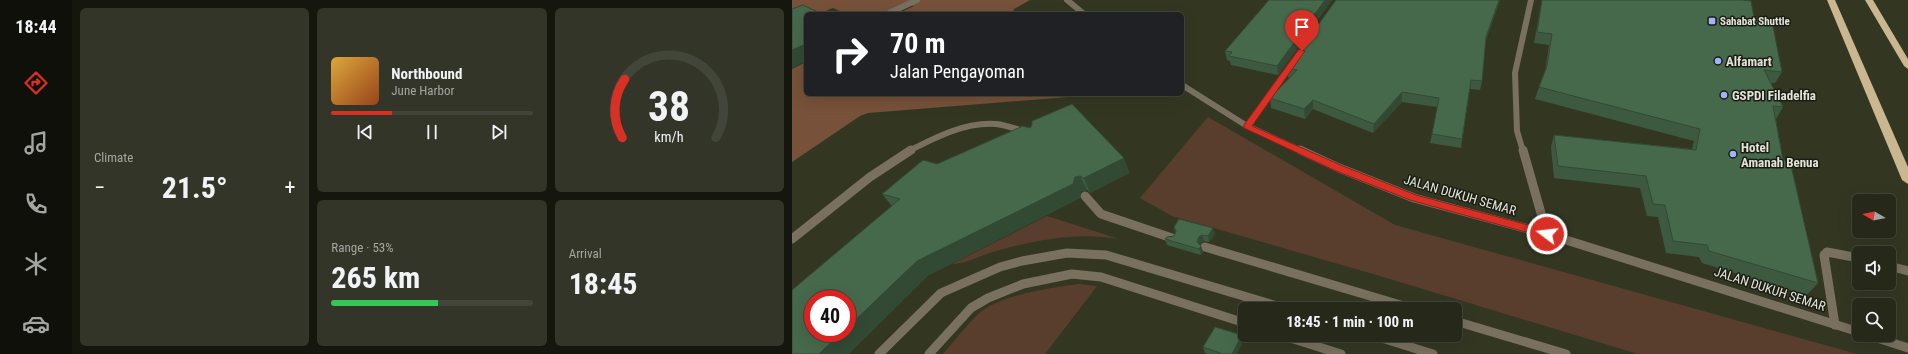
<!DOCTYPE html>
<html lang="en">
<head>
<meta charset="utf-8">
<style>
	:root { --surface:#26291a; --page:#323527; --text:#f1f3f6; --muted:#a4a6a2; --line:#424539; --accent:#d93025 }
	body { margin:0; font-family:"Roboto Condensed",sans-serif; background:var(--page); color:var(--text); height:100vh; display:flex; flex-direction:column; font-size:15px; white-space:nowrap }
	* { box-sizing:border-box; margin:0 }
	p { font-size:13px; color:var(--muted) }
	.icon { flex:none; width:22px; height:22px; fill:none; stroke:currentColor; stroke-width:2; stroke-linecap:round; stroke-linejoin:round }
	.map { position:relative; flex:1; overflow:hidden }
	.panel { display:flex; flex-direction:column; gap:8px; padding:8px; background:#15170e; width:720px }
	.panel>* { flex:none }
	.top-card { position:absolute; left:12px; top:12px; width:380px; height:84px; border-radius:6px; box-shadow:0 4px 16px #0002,0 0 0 1px var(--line); background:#202124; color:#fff; overflow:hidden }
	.needle { width:26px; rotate:279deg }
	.controls { position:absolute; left:1060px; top:194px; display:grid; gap:8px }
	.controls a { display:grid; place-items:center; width:44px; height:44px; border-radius:6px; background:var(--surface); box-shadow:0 4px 16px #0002,0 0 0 1px var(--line); font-size:20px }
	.speed { position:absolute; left:12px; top:290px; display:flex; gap:8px; font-size:20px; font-weight:700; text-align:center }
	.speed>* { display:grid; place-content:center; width:52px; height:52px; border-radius:50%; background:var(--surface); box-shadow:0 4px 16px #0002,0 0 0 1px var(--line); line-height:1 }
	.speed .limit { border:6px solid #d22; background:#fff; color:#111 }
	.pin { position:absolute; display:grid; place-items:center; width:34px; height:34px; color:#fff; margin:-41px -17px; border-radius:50% 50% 50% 0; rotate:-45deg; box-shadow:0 0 4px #0007 }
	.pin .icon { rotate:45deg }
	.me { position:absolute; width:44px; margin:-22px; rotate:285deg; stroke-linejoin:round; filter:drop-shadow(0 0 3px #0008) }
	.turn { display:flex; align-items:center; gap:14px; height:84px; padding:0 20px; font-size:18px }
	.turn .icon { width:52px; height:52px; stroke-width:2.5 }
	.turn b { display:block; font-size:28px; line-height:34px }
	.big { font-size:30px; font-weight:700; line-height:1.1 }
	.panel .tile { flex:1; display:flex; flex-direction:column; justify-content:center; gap:6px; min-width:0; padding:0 14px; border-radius:6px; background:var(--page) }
	.panel .dial { align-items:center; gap:0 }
	.dial svg { height:104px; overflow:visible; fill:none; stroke:var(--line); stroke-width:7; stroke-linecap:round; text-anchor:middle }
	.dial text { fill:var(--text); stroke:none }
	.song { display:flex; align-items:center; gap:12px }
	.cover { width:48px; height:48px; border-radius:6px; background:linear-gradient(135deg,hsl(40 70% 55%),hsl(20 70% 35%)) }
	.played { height:4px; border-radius:2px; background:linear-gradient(90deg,var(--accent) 30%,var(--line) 30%) }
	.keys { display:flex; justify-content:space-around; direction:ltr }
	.heat { display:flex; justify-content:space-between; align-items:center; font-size:22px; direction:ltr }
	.charge { height:6px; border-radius:3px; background:linear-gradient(90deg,#34c759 53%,var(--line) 0) }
	.panel .tiles { flex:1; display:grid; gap:8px; grid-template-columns:repeat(3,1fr) }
	.tile:first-child { grid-row:span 2 }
	.trip { position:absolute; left:446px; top:302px; width:224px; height:40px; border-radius:6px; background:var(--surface); box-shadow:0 4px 16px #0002,0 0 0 1px var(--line); font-weight:700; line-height:40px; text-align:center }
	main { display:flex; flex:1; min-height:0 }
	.menu { display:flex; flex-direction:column; width:72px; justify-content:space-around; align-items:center; background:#0f100a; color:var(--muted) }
	.menu .icon { width:28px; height:28px }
	.menu .selected { color:var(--accent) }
	.menu b { font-size:18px; color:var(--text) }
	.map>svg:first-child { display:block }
</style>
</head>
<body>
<main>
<nav class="menu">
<b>18:44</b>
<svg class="icon selected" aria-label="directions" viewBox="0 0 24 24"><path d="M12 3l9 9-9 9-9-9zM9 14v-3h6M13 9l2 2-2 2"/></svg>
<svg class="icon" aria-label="music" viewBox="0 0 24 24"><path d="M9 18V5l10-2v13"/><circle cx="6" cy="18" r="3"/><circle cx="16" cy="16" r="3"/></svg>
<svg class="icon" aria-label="phone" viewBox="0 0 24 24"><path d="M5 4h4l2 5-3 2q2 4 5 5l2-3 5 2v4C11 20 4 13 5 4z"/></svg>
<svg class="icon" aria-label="climate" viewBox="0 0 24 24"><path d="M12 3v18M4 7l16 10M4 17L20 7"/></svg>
<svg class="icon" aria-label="car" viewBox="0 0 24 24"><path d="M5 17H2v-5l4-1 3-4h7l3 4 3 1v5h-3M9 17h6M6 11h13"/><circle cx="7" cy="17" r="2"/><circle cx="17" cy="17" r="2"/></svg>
</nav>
<section class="panel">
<div class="tiles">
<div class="tile"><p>Climate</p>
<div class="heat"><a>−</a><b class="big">21.5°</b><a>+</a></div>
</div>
<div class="tile">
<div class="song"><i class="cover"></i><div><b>Northbound</b><p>June Harbor</p></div></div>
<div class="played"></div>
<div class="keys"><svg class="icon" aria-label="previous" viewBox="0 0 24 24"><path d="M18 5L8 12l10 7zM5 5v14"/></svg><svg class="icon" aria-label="pause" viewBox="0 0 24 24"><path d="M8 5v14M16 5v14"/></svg><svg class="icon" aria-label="next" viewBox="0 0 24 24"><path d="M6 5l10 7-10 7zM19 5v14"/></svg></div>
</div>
<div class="tile dial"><svg viewBox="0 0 100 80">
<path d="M14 69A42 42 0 1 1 86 69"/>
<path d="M14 69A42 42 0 0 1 16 24" stroke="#d93025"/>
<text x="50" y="56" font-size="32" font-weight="700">38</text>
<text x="50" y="72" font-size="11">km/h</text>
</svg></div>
<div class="tile"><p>Range · 53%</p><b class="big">265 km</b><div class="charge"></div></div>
<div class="tile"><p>Arrival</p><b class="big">18:45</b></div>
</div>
</section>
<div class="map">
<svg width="1116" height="354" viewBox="0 0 1116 354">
	<rect width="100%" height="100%" fill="#333722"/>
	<path fill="#593e2e" d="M416,117L603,225L1065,354H846L588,276L380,216L348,198Z
		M255,216L327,239C285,232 244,240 204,251C192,254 171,265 160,264Z
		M287,284L305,286L253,354H151C161,343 181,317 191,310C216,294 257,288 287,284Z"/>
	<path fill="#77513a" d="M0,0H238L222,9L221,14H105L122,6L114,3L88,14H50L52,13L41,8L26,14H14L0,24Z
		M14,62V94H313L76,113L68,116L0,162V69Z"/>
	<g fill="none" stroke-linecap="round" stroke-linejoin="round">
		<path stroke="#79705f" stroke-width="6" d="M95,14L125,0
			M117,151C144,137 173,122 204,124C214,125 225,129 234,132"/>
		<path stroke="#79705f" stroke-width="9" d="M293,196L309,214L380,238
			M0,239L78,177L119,150
			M413,247L622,309
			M1097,266L1116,271
			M663,321L774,354
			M1043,325L1032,255L1035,252L1067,258
			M489,335L549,354
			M580,335L641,354
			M87,354L149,293L208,267L230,261L275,253L314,255L495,309
			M137,354L179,308L196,298L231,284L280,274L309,277L453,323"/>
		<path stroke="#79705f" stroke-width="6" d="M455,126L501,62
			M731,151L725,131L723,73L739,0"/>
		<path stroke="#79705f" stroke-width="9" d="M731,150L755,234"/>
		<path stroke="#79705f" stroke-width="6" d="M275,0L292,14
			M390,85L455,126L510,151"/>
		<path stroke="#79705f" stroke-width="9" d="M508,150L547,168L622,198L755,234L1067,332
			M1076,335L1116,348"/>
		<path fill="#cab68f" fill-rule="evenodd" d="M1035,0H1043L1116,167V184L1110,180Z
			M1073,0H1081L1116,59V69L1112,66Z"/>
	</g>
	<path fill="#3d5a40" d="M540,0L486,75L439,65L438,61L435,60L433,51Z
		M708,0L693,43L690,81L688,90L678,89L669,148L638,143L640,134L645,107L610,102L581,133L521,109L513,119L479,108L478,98L498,78L496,77L495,68Z
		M750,0H950L962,18L990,72L983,83H979L991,107L984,119L991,160L1026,283L1015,295L910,263L907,257L874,253L866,217L855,216L848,188L762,178L759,147L762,135L900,149L902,141L743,99L747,87L753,72L757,45L742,43Z
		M238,128L332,158L337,173L298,193L295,190L289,191L288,198L137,275L100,206L90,194L145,164Z
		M382,227L423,234L417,242L412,241L409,243L408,245L409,246L411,252L409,255L375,245L373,239L382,236L383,233Z
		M450,335L451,341L445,354H416L413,353L411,347Z"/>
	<path fill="#324a34" d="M533,0H540L486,75L485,66Z
		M707,0H708L692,47L694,37Z
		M14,44V61L0,68V50Z
		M610,92V102L581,133L582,124Z
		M521,100V109L513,119L512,109Z
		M332,158L337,173L298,193L292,178Z
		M288,176L295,190L289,191L288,198L137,275L57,354H27L49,333H55V328L125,261L283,177Z
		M421,228L423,234L417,242L416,236Z
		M410,235L412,241L409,243L407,248L405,242L407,237Z
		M409,246L411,252L409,255L407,249Z
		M450,335L451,341L445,354H440Z"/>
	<path fill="#47694b" stroke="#324a34" d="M477,0H533L485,66L437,56L440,52L433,51Z
		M544,0H707L694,37L690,81L679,80L670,139L640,134L647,98L610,92L582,124L521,100L512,109L478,98L505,70L495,68Z
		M750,0H950L959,1L962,18L980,21L990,72L972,70L991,107L981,106L991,160L998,161L1026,283L917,251L915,245L881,241L873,205L861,204L854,176L766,166L762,135L904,150L908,129L747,87L755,66L760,34L745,32Z
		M11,5L30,14H14V44L0,50V9Z
		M280,104L332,158L292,178L288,176L283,177L281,184L125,261L55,328V299H21V333H49L27,354H0V290L108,199L90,194L131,160L145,164L231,126L238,128L240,125V121Z
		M387,219L421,228L416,236L410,235L407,237L405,242L409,246L407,249L373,239L375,237L382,236L384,231L382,227Z
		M423,327L450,335L440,354H431L411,347Z"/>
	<path fill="#d93025" stroke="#8d1f18" d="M507,49L513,51L460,126L551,166L624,195L755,230L758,232L760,234L758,237L755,238L618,200L544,171L452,128V125Z"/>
	<g fill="#a0b3fd" stroke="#1b1d14" stroke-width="1.5">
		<rect x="916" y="17" width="8" height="8" rx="2"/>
		<circle cx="926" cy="61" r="4"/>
		<circle cx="932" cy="95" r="4"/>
		<circle cx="941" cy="154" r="4"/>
	</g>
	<g text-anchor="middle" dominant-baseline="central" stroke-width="3" stroke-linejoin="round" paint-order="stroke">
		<g font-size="11" font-weight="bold" fill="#e3e5d8" stroke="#1b1d14" text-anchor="start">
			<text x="928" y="21">Sahabat Shuttle</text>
		</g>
		<g font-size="13" font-weight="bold" fill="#e3e5d8" stroke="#1b1d14" text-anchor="start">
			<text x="934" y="61">Alfamart</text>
			<text x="940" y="95">GSPDI Filadelfia</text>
			<text x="949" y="147">Hotel<tspan x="949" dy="15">Amanah Benua</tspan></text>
		</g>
		<g font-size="13" fill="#e3e5d8" stroke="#1b1d14">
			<text transform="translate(668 195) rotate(16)">JALAN DUKUH SEMAR</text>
			<text transform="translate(978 289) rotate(18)">JALAN DUKUH SEMAR</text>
		</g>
	</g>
</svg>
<div class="controls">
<a><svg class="needle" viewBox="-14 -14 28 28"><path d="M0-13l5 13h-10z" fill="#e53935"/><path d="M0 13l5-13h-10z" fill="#a4a6a2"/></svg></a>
<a><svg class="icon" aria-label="sound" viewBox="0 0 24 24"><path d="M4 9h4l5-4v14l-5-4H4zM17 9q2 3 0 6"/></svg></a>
<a><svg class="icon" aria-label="search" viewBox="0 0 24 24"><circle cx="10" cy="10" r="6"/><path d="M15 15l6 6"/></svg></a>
</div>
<div class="speed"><div class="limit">40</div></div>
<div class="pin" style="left:510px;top:51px;background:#d93025"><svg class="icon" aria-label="arrive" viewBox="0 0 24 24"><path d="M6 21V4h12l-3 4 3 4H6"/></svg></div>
<svg class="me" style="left:755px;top:234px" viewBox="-20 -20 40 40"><circle r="17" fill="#d93025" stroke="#fff" stroke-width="3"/><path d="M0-11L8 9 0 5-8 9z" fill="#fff"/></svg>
<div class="trip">18:45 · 1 min · 100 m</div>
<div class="top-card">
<div class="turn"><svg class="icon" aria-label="right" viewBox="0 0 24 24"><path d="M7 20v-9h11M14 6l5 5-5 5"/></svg><div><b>70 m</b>Jalan Pengayoman</div></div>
</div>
</div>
</main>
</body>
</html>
